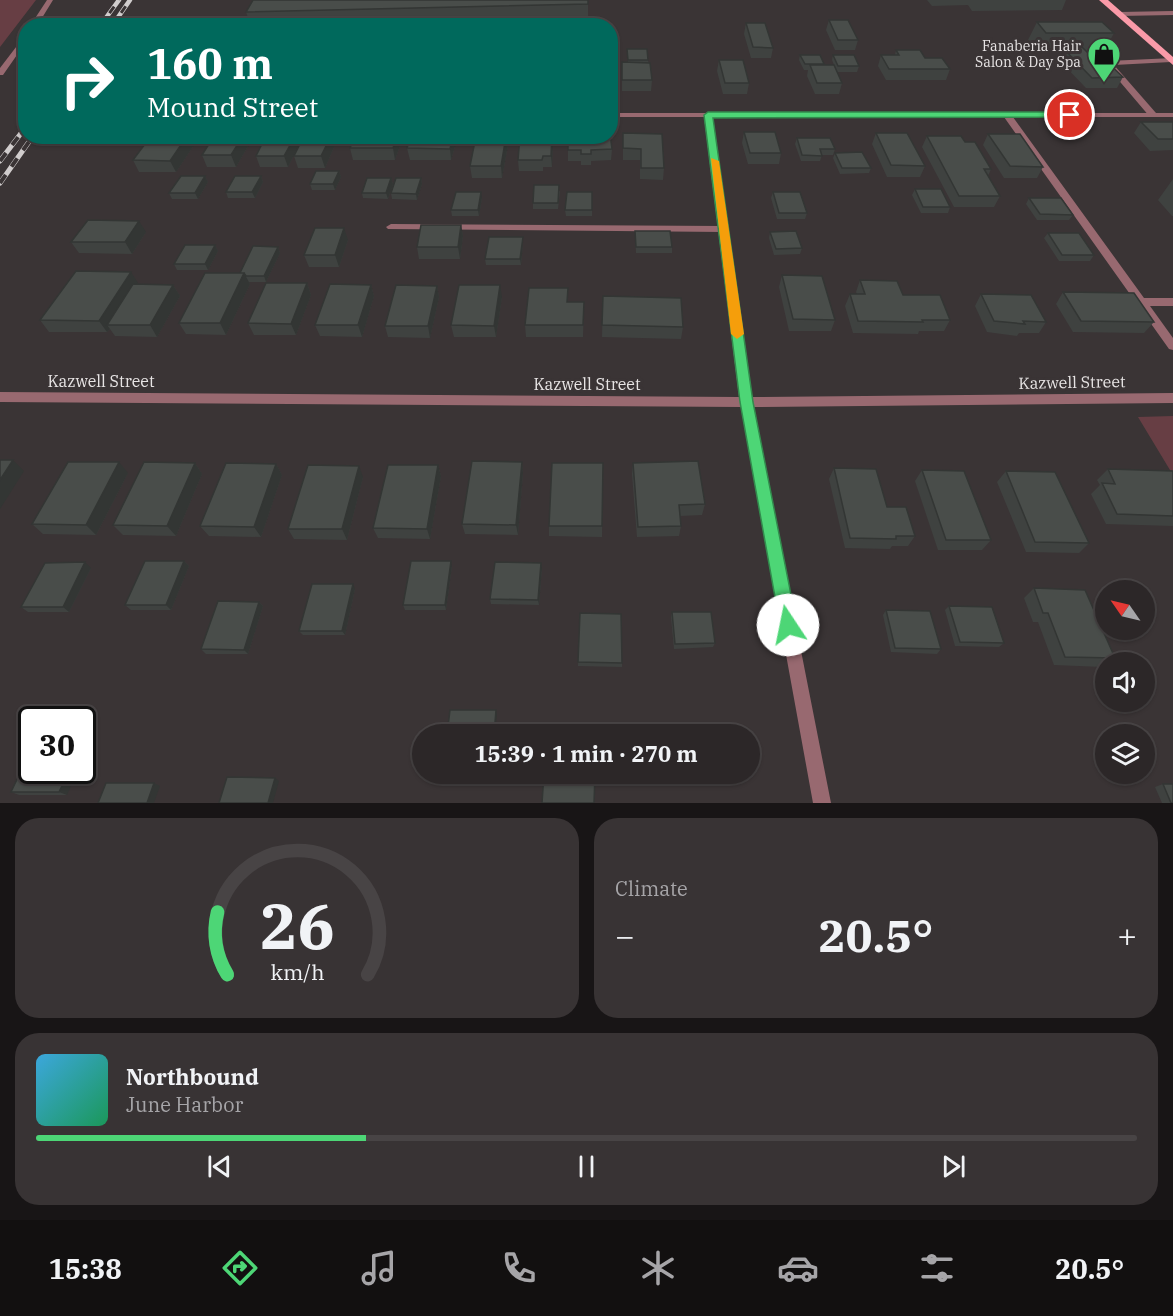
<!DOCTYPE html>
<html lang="en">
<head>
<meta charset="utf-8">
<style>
	:root { --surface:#2c2728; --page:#383334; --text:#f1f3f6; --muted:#a6a5a8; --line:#484445; --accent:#4dd676 }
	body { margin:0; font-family:"IBM Plex Serif",serif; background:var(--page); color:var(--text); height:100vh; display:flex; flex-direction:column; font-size:22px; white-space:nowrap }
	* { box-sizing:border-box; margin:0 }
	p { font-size:20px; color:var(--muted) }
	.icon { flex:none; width:33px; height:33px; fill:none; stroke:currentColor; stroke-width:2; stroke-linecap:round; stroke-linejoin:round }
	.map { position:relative; height:803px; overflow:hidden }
	.side { display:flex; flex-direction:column; gap:15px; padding:15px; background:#181516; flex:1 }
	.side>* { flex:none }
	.hud { position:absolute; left:18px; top:18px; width:600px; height:126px; border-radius:24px; box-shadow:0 2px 4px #0004,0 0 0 2px var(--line); background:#00695c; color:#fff; overflow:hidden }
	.needle { width:39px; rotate:304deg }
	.buttons { position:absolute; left:1095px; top:580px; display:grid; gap:12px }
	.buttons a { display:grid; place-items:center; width:60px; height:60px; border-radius:50%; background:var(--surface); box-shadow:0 2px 4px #0004,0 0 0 2px var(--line); font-size:30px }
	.speed { position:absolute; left:18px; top:706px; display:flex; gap:12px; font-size:30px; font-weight:700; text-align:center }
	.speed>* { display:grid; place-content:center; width:78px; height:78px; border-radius:50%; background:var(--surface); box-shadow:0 2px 4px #0004,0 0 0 2px var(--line); line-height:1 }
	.speed .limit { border:3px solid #111; border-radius:9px; background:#fff; color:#111 }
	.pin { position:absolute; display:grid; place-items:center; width:51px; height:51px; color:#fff; margin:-26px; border:3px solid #fff; border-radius:50%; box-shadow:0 2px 6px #0007 }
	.me { position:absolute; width:66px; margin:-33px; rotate:349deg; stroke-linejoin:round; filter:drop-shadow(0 0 4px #0008) }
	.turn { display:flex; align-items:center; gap:21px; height:126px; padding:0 30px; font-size:27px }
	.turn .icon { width:78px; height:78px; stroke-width:2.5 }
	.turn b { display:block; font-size:42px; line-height:51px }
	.big { font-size:45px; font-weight:800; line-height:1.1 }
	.side .tile { flex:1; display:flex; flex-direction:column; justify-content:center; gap:9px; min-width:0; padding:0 21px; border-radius:24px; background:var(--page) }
	.side .dial { align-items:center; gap:0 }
	.dial svg { height:156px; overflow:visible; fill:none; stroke:var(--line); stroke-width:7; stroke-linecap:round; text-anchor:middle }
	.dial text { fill:var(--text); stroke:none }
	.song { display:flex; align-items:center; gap:18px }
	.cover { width:72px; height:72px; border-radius:9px; background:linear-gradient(135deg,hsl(200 70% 55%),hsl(150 70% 35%)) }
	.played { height:6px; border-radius:3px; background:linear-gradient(90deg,var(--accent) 30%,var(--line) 30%) }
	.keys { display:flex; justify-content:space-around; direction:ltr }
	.heat { display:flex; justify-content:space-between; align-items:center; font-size:33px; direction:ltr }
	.side .tiles { flex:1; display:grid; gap:15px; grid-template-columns:1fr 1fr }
	.tile:last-child { grid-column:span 2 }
	.trip { position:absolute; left:412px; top:724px; width:348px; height:60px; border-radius:30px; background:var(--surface); box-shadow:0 2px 4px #0004,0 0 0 2px var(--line); font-weight:800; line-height:60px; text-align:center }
	.tabs { display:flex; height:96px; justify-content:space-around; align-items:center; background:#121010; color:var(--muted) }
	.tabs .icon { width:42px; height:42px }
	.tabs .on { color:var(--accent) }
	.tabs b { font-size:27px; color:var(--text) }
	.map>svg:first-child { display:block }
</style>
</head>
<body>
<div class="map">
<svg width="1173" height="803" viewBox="0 0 1173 803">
	<rect width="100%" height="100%" fill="#3a3435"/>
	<path fill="#673e44" d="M0,0H36L0,47Z
		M1173,416V475L1138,417Z"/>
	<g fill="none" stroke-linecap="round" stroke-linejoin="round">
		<path fill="#986970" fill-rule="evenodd" d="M47,0H53L37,26H30Z
			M26,34V42L3,75H0V68Z
			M1173,58V62H1171L1114,65L1156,113L1157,115L1153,117H1150L1104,63L1108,61Z
			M1004,113H1010L1144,298H1173V306H1150L1173,338V350L1169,349L1004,117Z
			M391,224L723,226L728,229L723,232L388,229L386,227Z"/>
		<path fill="#986970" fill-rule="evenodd" d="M1173,11V15L1119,16L1116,14L1119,12Z
			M610,113H1173V117H712L751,397L1173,393V403L753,407L831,803H813L741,407L0,402V392L739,397L704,117H610Z"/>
		<path fill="#fa9aa8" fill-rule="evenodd" d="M1099,0H1108L1173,57V65Z"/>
		<defs>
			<path id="rail-far1" d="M100,26L119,0
				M112,26L130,0
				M21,133L26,127"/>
			<path id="rail" d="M0,161L22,132
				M0,183L33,136"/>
		</defs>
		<use href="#rail-far1" stroke="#d1cdcd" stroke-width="4.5"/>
		<use href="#rail" stroke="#d1cdcd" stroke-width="5"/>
		<use href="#rail-far1" stroke="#3a3435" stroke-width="3" stroke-dasharray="8" stroke-linecap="butt"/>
		<use href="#rail" stroke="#3a3435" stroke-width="4" stroke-dasharray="10" stroke-linecap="butt"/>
	</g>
	<path fill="#3f4240" d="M927,0H1066L1062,10L972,11L968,5L932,6Z
		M588,4V22L443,26H251L246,12Z
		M829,20L858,40L855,50H835L826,30Z
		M1037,22L1114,33L1104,52H1086L1097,62L1123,77L1117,88H1086L1056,57L1058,51H1038L1028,40Z
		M746,23L773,48L771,58H751L744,34Z
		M627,49L648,60L652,80L651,91H622V62L628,63Z
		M896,50L925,58L950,69L946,80H886L878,66L881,55H895Z
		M800,55L824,64L842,83L839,94H815L807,76L808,70H804L799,60Z
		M833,55L859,66L857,72H837L832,60Z
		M719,60L749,83L747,94H723L717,71Z
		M1141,122H1173V150L1150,151L1134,133Z
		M744,132L781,153L779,164H748L742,143Z
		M623,133L664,168L663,180L640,179V160H623Z
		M876,133L925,166L920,177H887L872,144Z
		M988,134L1043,167L1037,178H1004L983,145Z
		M214,136H250L251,141L236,167H207L202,155Z
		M355,136H399L401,143L395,160H353L350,148Z
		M553,136L552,167H543V171H519L518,160Z
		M568,136L612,149L611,160L591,161V165H581V161H568Z
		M927,136L965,142L991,169L988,176L1000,196L994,207H954L922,147Z
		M797,138L835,149L833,155H822L820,161H801L795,144Z
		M337,140L325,168H298L294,156Z
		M300,143L288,167H260L256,156Z
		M456,143L451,160H410L407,148Z
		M194,145L176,172H139L133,160Z
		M508,145L502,178H472L470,166Z
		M835,153L871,168L869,173L840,174L833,158Z
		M339,171L341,177L335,190H312L310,184Z
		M205,176L208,182L198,199H172L169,193Z
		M261,176L263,182L255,198H228L226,192Z
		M391,178L393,184L388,199L363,198L362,193Z
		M421,178L422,184L417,200L392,199L391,193Z
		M1173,179V216H1172L1158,200Z
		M915,189L950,207L948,213H921L912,195Z
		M560,191L558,209H533V203Z
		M592,192V216H566L565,210Z
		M773,192L807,213L805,219H777L771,198Z
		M482,198L479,216H452L451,210Z
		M1029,198L1073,215L1069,220H1037L1026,204Z
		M461,225L463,236L460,259H419L417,247Z
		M635,231L672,247V253H636Z
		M146,232L132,254L79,253L71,242Z
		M770,232L802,248L800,254L774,255L769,238Z
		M1048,233L1094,255L1090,261H1059L1044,238Z
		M523,237V243L521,265H486L485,259Z
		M348,240L339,267H309L304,255Z
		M215,245L218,251L208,270H177L174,264Z
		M278,247L280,253L266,282H249L250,284L226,335L186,334L179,323L240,273Z
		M782,275L835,320L831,331H789L779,287Z
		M860,280L903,295L950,320L944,331H919L918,334L853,333L845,306L850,294H857L856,292Z
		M138,283L137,284L173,285L180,296L157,337L115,336L110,329L107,332H49L40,320Z
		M307,283L311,295L296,335H254L248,323Z
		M371,285L374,296L362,337L320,336L315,325Z
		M437,286L439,297L430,338L388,337L385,326Z
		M1063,292L1154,322L1144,333L1073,332L1056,304Z
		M981,294L1046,322L1039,333H1019L1017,336L987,332L975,306Z
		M603,296L683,327L681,339L602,337Z
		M502,297L496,337H454L451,325Z
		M568,302H584L583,337H526L525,325Z
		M522,462L523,473L518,535L465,534L462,524Z
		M195,463L202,474L176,536L123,535L113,525Z
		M603,463L602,537L549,536V526Z
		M633,463L705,504L702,515L680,516L681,526L679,536L637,537L632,474Z
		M276,464L282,475L261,537L209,536L200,526Z
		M438,465L441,476L430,539L378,538L373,528Z
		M834,468L887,507L915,536L908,546H892L890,549L845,548L829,479Z
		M1108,469L1173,471V526L1106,524L1091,494L1100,485L1097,480Z
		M922,470L991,540L982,550H938L915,481Z
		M1006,471L1089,543L1079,553L1026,552L997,482Z
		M128,473L96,535L43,534L32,524Z
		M363,477L347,540L294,539L288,529Z
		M184,561L189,566L171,610H131L125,605Z
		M452,566L446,610H405L403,605Z
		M91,568L69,612H28L21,607Z
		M542,568L539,605L491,604L490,599Z
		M1034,588L1115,658L1108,663H1106V665L1103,667L1054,665L1038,622H1033L1024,598Z
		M355,589L345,635H303L299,631Z
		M259,602L263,606L248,654H206L201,649Z
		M949,606L1004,643L999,647L955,646L945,610Z
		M886,610L941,649L937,654L891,652L883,615Z
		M672,612L715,643L713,647L674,649L671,617Z
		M580,613L622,663V667L578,666Z
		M32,748L67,795H19L11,792Z
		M1163,784L1173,803H1162L1155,787Z"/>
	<path fill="#333634" d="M187,136H191L194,145L176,172L170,161Z
		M243,136H250L251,141L236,167L231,155Z
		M295,136H298L300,143L288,167L284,156Z
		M331,136H336L337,140L325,168L321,156Z
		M397,136H399L401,143L395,160L393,148Z
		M453,136H455L456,143L451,160L450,149Z
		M506,136L508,145L502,178L501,166Z
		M553,136V144L552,167L551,156Z
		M339,171L341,177L335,190L333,184Z
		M205,176L208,182L198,199L195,193Z
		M261,176L263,182L255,198L252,192Z
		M391,178L393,184L388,199L386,193Z
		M421,178L422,184L417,200L416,194Z
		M481,192L482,198L479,216L478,210Z
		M139,221L146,232L132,254L125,242Z
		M461,225L463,236L460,259L458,247Z
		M344,228L348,240L339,267L335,255Z
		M523,237V243L521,265L520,259Z
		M215,245L218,251L208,270L205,264Z
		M278,247L280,253L266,282L264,276Z
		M131,272L138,283L112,325H107L110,329L107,332L99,321Z
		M244,273L250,284L226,335L220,323Z
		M307,283L311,295L296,335L291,324Z
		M173,285L180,296L157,337L150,325Z
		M371,285L374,296L362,337L358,325Z
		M500,285L502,297L496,337L494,326Z
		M437,286L439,297L430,338L428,326Z
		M13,460L24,471L0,509V480Z
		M119,462L128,473L96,535L86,525Z
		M522,462L523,473L518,535L516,525Z
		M195,463L202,474L176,536L167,526Z
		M276,464L282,475L261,537L254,527Z
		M438,465L441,476L430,539L427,529Z
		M359,466L363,477L347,540L342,529Z
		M184,561L189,566L171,610L166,605Z
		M451,561L452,566L446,610L445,605Z
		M85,562L91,568L69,612L63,607Z
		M541,563L542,568L539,605L538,600Z
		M353,584L355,589L345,635L342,631Z
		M259,602L263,606L248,654L244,650Z
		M496,710L497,714L495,735H494Z
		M86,731L92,735L82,758V739Z
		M69,771H77L67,795L59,792Z
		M275,778L279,781L273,803H268Z
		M154,783L160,786L154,803H147Z"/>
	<path fill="#494d4a" stroke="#333634" stroke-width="1.5" d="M253,0H588V4L246,12Z
		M829,20H848L858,40H838Z
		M1037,22H1102L1114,33H1046Z
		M746,23H765L773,48L753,47Z
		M1061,46H1081L1097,62H1107L1123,77L1092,78Z
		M627,49H647L648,60H628Z
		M896,50H920L925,58H942L950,69H889L881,55H899Z
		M800,55H820L824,64H805Z
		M833,55H854L859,66H838Z
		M719,60H743L749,83H725Z
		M622,62L650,63L652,80H622Z
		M810,65H834L842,83H817Z
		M1141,122H1173V139H1158Z
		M744,132H775L781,153H750Z
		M610,133L612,149L591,150V154H581V150H568V136H610Z
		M623,133L662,134L664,168H641V149L623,148Z
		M876,133H907L925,166L891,165Z
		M988,134H1020L1043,167L1010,166Z
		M151,136H187L170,161L133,160Z
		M214,136H243L231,155H202Z
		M266,136H295L284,156H256Z
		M304,136H331L321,156H294Z
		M355,136H397L393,148H350Z
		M411,136H453L450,149L407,148Z
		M476,136H506L501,166H470Z
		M520,136H552L551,156H543L542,160H518Z
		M927,136H961L965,142H975L991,169H984L1000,196H959Z
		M797,138H830L835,149H820L822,156L802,155Z
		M862,152L871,168H842L835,153Z
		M316,171H339L333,184H310Z
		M181,176H205L195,193H169Z
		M235,176H261L252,192H226Z
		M367,178H391L386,193H362Z
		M396,178H421L416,194L391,193Z
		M534,185H559L558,203H533Z
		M915,189H941L950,207H923Z
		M456,192H481L478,210H451Z
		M567,192H592V210H565Z
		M773,192H800L807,213H779Z
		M1029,198H1061L1073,215L1040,214Z
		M88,220L139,221L125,242H71Z
		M421,225H461L458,247H417Z
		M315,228H344L335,255H304Z
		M635,231H670L672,247H636Z
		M796,231L802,248L776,249L770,232Z
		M1048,233H1079L1094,255H1062Z
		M489,237H523L520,259H485Z
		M185,245H215L205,264H174Z
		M253,246L278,247L264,276H246L244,273H240Z
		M76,271L131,272L99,321L40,320Z
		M205,273H244L220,323H179Z
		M782,275L822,276L835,320L793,319Z
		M860,280L897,281L903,295H940L950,320H922L923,322L858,321L850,294H865Z
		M266,283H307L291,324L248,323Z
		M133,284L173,285L150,325H107Z
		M330,284L371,285L358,325H315Z
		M396,285L437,286L428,326H385Z
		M459,285H500L494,326L451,325Z
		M529,288H568L567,302H584L583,325H525Z
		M1063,292L1134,293L1154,322L1081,321Z
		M981,294L1031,295L1046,322L1023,321L1025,324L994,321Z
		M603,296L681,298L683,327L602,325Z
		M0,460H13L0,480Z
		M472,461L522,462L516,525L462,524Z
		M698,461L705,504L679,505L681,526L638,527L633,463Z
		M68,462H119L86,525L32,524Z
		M144,462L195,463L167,526L113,525Z
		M226,463L276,464L254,527L200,526Z
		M552,463H603L602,526H549Z
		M308,465L359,466L342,529H288Z
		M388,465H438L427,529L373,528Z
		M834,468L876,469L887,507H906L915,536H896V539L850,538Z
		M1108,469L1173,471V516L1117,514L1102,483L1115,484Z
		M922,470L964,471L991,540H946Z
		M1006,471L1055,472L1089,543L1035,542Z
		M145,561H184L166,605H125Z
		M411,561H451L445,605H403Z
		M85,562L63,607H21L45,563Z
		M495,562L541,563L538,600L490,599Z
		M312,584H353L342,631H299Z
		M1034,588L1085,590L1115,658L1065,657L1048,613H1043Z
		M218,601L259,602L244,650L201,649Z
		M949,606L992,607L1004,643L960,642Z
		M886,610L930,611L941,649L895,648Z
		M672,612H711L715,643L675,644Z
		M580,613L621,614L622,663L578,662Z
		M450,710H496L494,735H447Z
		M82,731H86L82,739Z
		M32,748V771H69L59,792H11Z
		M544,774H595L594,803H542Z
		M227,777L275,778L268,803H219Z
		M106,783H154L147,803H98Z
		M1163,784H1173V803H1171Z"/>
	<path fill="#4dd676" stroke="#328b4d" stroke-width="1.5" d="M708,112H1070L1074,115L1070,117L713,118L753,402L797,625L794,630L788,633L782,630L780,625L740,402L704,115Z"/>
	<path fill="#f59e0b" d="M711,158L719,161L744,334L737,339L731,334Z"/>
	<defs>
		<symbol id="shop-pin" viewBox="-11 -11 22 30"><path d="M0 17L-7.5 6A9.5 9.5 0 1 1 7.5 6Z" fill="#4dd676" stroke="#3a3435"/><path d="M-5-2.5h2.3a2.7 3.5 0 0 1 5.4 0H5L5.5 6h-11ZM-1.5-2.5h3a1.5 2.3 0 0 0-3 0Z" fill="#111"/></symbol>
	</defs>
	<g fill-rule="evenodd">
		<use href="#shop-pin" x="1085" y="35" width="38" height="52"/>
	</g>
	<g text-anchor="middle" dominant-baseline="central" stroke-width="6" stroke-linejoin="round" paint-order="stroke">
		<g font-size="14" fill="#e7e4e4" stroke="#3a3435" text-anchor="end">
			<text x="1081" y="46">Fanaberia Hair<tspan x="1081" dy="16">Salon &amp; Day Spa</tspan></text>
		</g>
		<g font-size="16" fill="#e7e4e4" stroke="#3a3435">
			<text x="101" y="381">Kazwell Street</text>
			<text transform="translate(1072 382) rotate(-1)">Kazwell Street</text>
			<text x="587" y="384">Kazwell Street</text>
		</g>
	</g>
</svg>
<div class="buttons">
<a><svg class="needle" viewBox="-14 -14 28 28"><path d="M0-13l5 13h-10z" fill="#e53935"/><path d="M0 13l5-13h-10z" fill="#a6a5a8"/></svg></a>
<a><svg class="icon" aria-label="sound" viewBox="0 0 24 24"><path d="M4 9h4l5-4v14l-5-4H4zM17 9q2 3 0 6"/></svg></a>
<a><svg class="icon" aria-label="layers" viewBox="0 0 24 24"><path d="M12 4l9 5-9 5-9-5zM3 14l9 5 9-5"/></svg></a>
</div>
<div class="speed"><div class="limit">30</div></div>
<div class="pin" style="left:1070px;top:115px;background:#d93025"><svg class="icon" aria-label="arrive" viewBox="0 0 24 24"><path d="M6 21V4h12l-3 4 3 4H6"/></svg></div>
<svg class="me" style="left:788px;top:625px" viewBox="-20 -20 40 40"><circle r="19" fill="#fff"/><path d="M0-13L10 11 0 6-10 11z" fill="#4dd676"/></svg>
<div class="trip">15:39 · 1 min · 270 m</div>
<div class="hud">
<div class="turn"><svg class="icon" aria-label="right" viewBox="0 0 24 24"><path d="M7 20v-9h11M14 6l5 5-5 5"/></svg><div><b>160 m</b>Mound Street</div></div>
</div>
</div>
<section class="side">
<div class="tiles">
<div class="tile dial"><svg viewBox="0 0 100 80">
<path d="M14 69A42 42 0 1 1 86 69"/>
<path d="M14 69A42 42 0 0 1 9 37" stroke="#4dd676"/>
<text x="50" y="56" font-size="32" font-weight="700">26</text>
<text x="50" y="72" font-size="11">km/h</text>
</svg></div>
<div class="tile"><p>Climate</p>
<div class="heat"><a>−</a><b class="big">20.5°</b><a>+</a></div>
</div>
<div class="tile">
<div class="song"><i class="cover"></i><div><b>Northbound</b><p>June Harbor</p></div></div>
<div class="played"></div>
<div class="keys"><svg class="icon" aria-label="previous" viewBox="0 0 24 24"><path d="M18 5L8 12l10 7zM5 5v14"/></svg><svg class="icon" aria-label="pause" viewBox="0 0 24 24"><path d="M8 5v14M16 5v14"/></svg><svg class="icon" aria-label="next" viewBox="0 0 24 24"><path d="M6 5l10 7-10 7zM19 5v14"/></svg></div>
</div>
</div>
</section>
<nav class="tabs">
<b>15:38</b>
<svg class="icon on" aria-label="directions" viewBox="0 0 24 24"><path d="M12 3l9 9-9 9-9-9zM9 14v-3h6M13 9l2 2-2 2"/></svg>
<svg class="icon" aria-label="music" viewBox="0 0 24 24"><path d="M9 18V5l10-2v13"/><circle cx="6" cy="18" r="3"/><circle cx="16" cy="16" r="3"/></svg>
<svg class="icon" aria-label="phone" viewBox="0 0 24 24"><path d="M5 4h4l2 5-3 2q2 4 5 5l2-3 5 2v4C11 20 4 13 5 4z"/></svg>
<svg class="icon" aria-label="climate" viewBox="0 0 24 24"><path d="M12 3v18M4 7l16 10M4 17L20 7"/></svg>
<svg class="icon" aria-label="car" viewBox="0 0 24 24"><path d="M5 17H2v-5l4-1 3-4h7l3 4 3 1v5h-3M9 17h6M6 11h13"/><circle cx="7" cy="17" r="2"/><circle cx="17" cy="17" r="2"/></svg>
<svg class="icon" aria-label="filters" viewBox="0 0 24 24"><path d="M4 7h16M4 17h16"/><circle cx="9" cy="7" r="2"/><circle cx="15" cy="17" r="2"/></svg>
<b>20.5°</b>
</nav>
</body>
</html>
